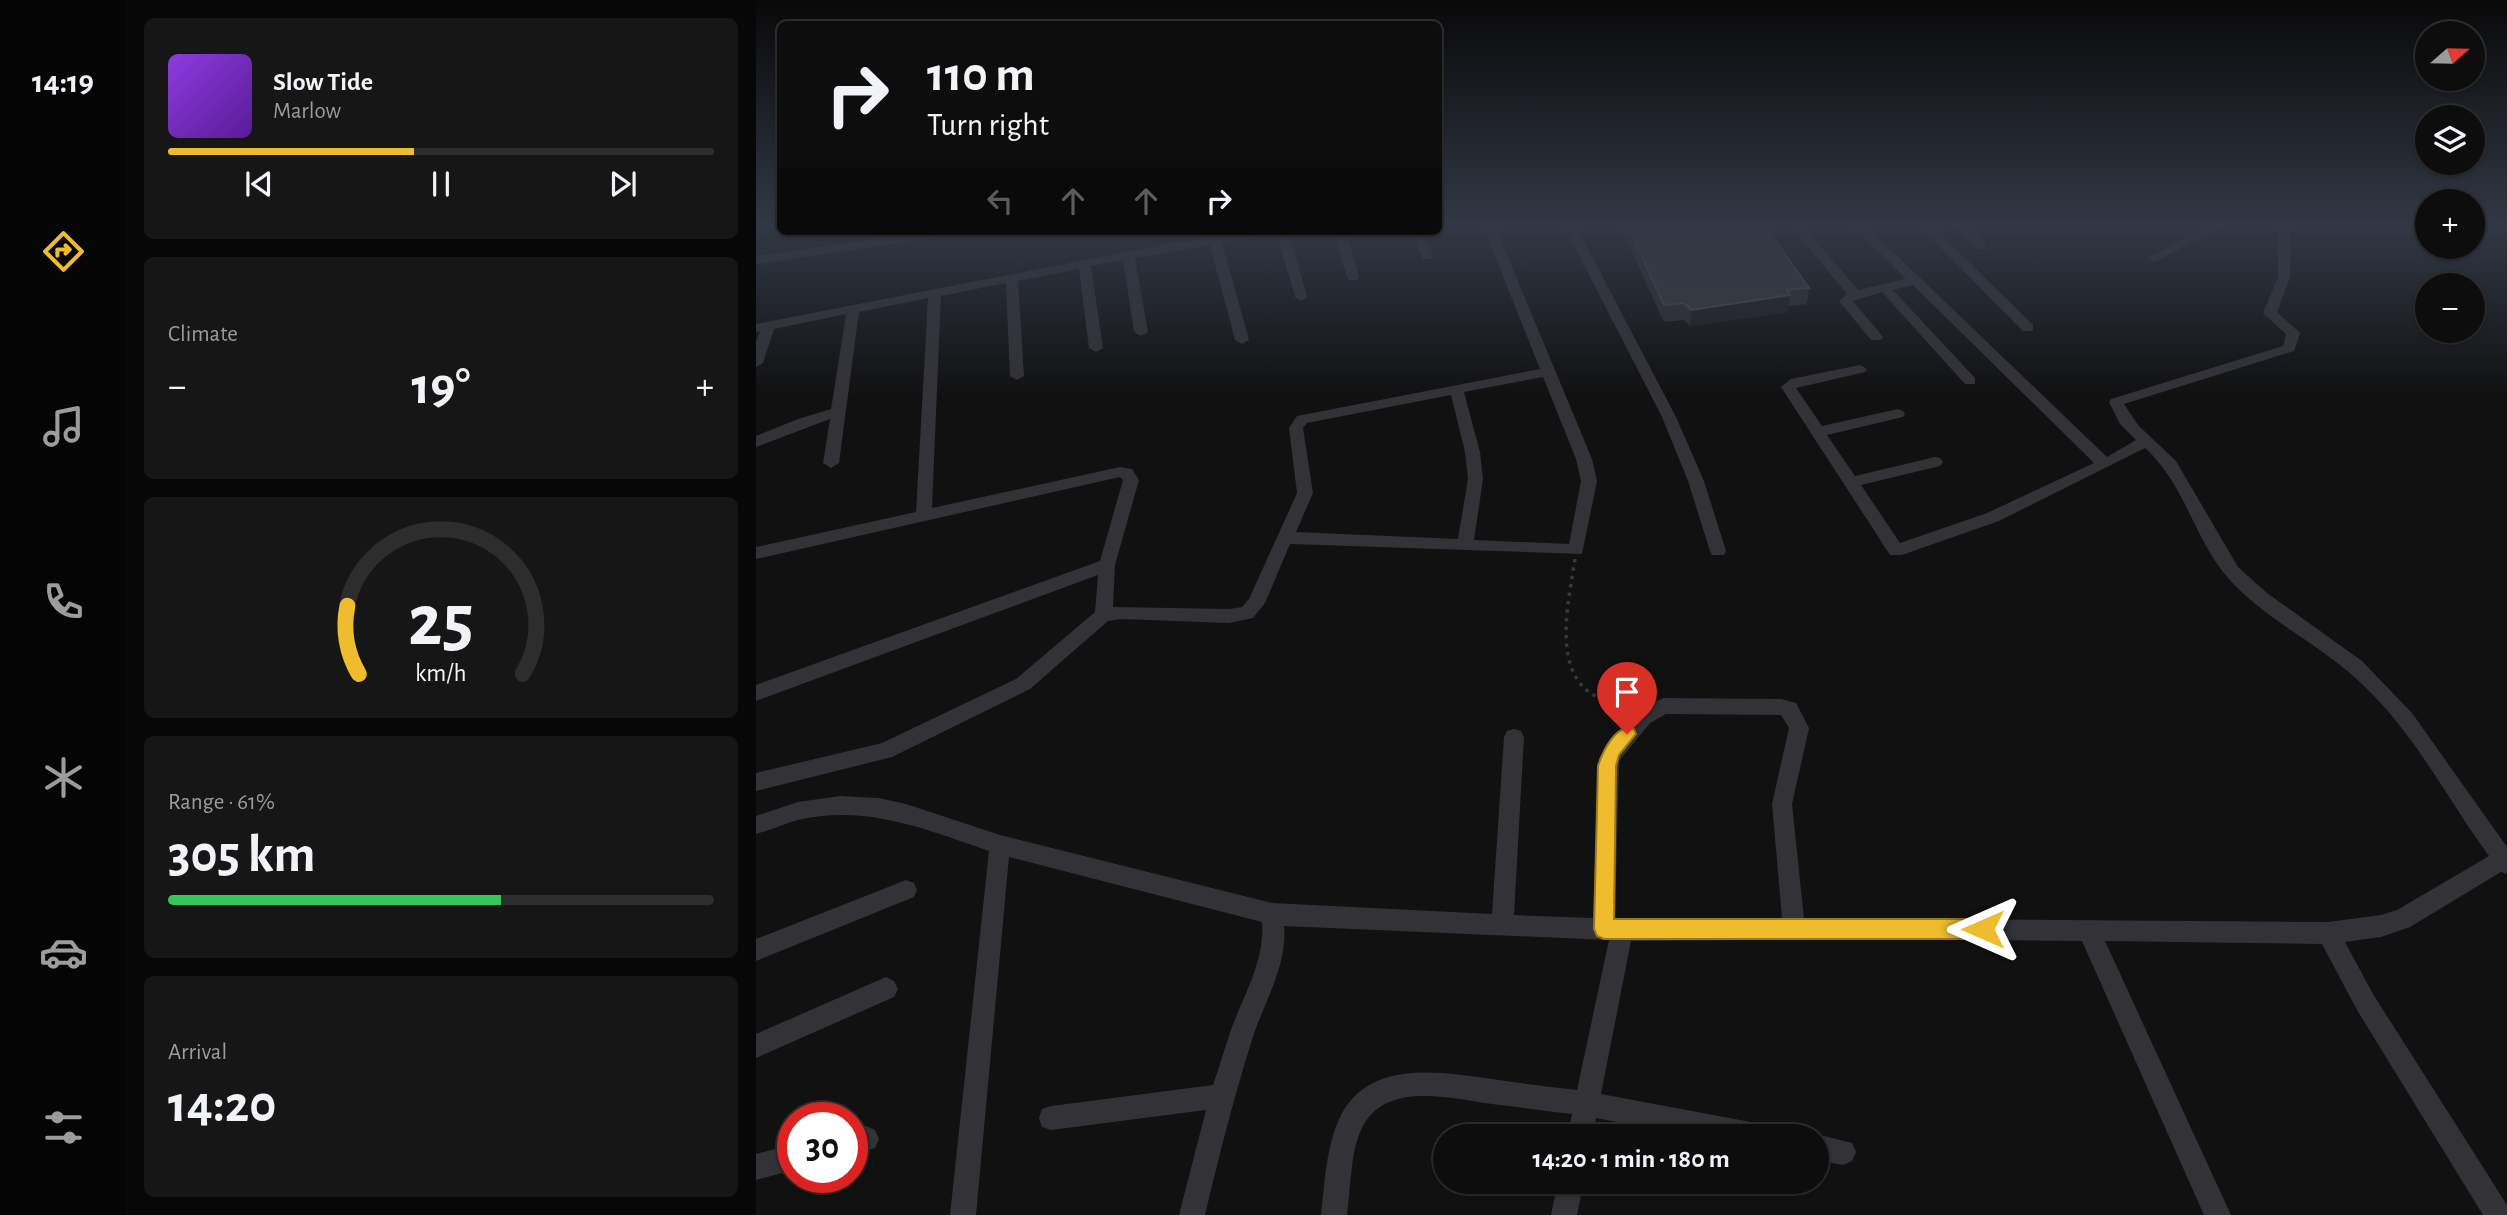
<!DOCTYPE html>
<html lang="en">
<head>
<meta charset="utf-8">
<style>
	:root { --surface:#0d0d0e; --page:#161617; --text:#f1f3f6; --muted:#9a9c9e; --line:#2d2d2e; --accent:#eebc2d }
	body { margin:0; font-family:"Alegreya Sans",sans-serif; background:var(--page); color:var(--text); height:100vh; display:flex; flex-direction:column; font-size:26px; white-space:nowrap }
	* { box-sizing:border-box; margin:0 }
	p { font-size:23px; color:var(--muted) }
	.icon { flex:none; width:38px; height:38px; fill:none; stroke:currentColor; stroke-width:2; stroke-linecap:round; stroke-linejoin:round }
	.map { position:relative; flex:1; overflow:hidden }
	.panel { display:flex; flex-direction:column; gap:18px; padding:18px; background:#070708; width:630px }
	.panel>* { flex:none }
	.banner { position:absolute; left:21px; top:21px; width:665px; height:214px; border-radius:10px; box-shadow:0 2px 5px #0004,0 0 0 2px var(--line); background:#0d0d0e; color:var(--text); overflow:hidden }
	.needle { width:46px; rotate:70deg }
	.tools { position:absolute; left:1659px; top:21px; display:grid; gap:14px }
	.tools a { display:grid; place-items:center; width:70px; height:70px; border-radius:50%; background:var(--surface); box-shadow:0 2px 5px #0004,0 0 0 2px var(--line); font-size:35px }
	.speed { position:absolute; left:21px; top:1102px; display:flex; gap:14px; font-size:35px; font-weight:700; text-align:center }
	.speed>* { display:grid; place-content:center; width:91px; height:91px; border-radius:50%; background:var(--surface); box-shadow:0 2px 5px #0004,0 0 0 2px var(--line); line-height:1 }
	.speed .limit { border:10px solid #d22; background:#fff; color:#111 }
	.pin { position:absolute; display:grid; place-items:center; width:60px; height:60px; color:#fff; margin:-72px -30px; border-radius:50% 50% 50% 0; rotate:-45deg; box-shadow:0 0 7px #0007 }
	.pin .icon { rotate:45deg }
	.me { position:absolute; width:77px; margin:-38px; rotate:270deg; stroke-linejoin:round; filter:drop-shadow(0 0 5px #0008) }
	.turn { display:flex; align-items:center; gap:24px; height:147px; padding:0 35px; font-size:32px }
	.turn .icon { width:91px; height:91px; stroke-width:2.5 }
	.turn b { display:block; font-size:49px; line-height:60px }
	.lanes { display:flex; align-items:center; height:66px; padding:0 35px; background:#0003; justify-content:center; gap:35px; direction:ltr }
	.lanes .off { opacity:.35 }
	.big { font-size:52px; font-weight:600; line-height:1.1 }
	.panel .card { flex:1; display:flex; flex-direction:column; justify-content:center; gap:10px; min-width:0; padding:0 24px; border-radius:10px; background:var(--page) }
	.panel .dial { align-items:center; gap:0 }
	.dial svg { height:182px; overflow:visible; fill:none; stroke:var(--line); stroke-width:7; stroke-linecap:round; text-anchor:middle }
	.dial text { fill:var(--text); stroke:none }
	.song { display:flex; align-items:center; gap:21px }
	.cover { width:84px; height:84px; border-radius:10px; background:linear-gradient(135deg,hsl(270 70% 55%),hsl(270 70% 35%)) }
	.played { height:7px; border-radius:4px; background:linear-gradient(90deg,var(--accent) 45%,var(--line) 45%) }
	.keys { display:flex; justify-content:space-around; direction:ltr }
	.heat { display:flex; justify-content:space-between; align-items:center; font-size:38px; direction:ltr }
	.charge { height:10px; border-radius:5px; background:linear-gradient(90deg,#34c759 61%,var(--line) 0) }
	.trip { position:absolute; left:677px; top:1124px; width:396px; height:70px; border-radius:35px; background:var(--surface); box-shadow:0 2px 5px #0004,0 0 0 2px var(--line); font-weight:600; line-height:70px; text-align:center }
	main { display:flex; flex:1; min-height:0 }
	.tabs { display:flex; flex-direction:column; width:126px; justify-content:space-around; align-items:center; background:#050506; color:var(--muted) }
	.tabs .icon { width:49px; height:49px }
	.tabs .on { color:var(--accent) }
	.tabs b { font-size:32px; color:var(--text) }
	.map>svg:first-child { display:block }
</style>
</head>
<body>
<main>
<nav class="tabs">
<b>14:19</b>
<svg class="icon on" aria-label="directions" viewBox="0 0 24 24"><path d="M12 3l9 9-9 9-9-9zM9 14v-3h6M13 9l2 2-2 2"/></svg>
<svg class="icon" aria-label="music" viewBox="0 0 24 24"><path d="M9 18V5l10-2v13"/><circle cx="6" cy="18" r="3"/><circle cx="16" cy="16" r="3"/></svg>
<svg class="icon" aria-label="phone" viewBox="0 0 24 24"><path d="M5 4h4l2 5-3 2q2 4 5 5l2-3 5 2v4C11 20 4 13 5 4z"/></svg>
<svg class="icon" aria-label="climate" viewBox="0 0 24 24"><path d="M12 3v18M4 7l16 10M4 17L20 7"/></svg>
<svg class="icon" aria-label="car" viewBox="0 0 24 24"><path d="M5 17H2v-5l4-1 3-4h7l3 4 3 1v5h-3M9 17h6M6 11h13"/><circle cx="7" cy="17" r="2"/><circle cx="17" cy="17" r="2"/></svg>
<svg class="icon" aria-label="filters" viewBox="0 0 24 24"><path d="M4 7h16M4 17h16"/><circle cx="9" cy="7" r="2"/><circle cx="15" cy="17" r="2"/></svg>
</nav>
<section class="panel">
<div class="card">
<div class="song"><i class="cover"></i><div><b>Slow Tide</b><p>Marlow</p></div></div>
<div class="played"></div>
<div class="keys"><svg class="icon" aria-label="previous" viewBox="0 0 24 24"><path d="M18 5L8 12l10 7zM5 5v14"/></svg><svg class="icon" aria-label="pause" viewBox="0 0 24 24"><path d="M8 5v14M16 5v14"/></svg><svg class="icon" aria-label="next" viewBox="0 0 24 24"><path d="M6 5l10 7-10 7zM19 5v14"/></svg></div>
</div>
<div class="card"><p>Climate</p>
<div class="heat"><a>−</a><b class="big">19°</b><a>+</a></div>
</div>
<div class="card dial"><svg viewBox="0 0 100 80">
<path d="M14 69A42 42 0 1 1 86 69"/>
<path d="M14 69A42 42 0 0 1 9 39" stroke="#eebc2d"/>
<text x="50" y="56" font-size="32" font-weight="700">25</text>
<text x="50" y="72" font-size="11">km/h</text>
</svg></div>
<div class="card"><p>Range · 61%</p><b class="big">305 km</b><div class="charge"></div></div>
<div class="card"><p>Arrival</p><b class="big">14:20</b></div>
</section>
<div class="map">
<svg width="1751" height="1215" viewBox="0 0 1751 1215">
	<rect width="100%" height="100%" fill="#111112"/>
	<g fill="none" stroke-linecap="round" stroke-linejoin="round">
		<path stroke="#38393e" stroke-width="3.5" stroke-dasharray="3.5 5" stroke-linecap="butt" d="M819,559C813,600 793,677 844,698C853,702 866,701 876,702"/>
		<path fill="#323237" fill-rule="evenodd" d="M727,226H739L836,459L841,481L826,554L534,544L509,603L497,618L473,623L365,619L352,621L274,689L136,757L0,791V773L126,743L260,679L339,612L342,575L0,701V685L344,561L367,480L364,477L0,559V547L160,512L172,298L103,312L83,463L75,468L67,463L74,419L0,447V436L42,419L75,409L90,314L18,329L7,363L0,367V342L4,331L0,332V324L416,243L502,231H533L551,297L545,301L539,297L521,235L466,243L493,340L486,344L479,340L454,245L379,258L392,332L385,336L378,332L367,260L335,266L347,348L340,352L333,348L323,269L262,281L268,376L261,380L254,376L250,283L185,296L176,508L364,467L376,469L383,480L359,565L357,607L473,609L486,607L493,599L541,493L533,428L541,416L784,369ZM787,377L820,459L825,481L813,544L718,540L727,479L724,452L708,392ZM695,395L709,452L712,479L702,539L540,532L557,493L547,428L551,423Z
			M808,226H820L920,417L948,481L970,551L968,555H956L954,551L932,481L906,417Z
			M1035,226H1047L1102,290L1150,279L1097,226H1110L1351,457L1380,440L1364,424L1353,402L1355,399L1527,346L1530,334L1507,313L1522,277V226H1534V277L1521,312L1544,333L1538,351L1368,404L1382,425L1420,461L1482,567L1511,593L1606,661L1656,713L1751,847V874L1745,872L1654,927L1625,937L1589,942L1617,994L1751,1205V1215H1727L1601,1010L1566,944L1349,941L1475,1215H1448L1326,941L1122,939L875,941L845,1094L1000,1123L1009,1127L1013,1136H933L840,1118L837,1136H811L816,1114C789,1111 763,1107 736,1104C694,1098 627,1080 605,1130C594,1155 595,1188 591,1215H565C569,1182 570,1145 585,1115C614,1059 685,1072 736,1079C764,1083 793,1087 821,1090L853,940L528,926C532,966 506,1006 495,1043C477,1100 463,1157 449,1215H423L450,1110L295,1130L286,1127L283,1118L286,1109L295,1106L457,1085C464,1066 469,1046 476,1027C489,993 509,959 506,922L253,857L220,1215H194L233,851C170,829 109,804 42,820C28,824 14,830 0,834V816L42,802L84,796L123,798L150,804L244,835L516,903L736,914L748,737L751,731L758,729L765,731L768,737L758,915L837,918L843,758L880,711L907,698L1025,699L1040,703L1053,728L1036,804L1048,918L1572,922L1625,915L1641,910L1733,856C1692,800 1660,736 1610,688C1569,646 1511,622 1472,578C1438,539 1429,484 1389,448L1243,521L1146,555H1134L1025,387L1035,379L1104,365L1111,369L1109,372L1040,388L1066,426L1142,409L1147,411L1149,414L1147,417L1071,435L1099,476L1179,457L1184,458L1187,462L1184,466L1105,485L1144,543L1231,513L1338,463L1157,285L1137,290L1219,378V384H1209L1126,292L1097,301L1127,337L1125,340H1115L1083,301L1091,294ZM910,714L1025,715L1033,728L1016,804L1026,918L859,919L863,761L894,723Z
			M1163,226H1176L1277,325V331H1267Z
			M1200,226H1213L1229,243V249H1221Z
			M1453,226H1468L1401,261L1397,262L1391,258Z
			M174,231H205L199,235L0,264V256Z
			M578,231H590L603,277L601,280H593L591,277Z
			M656,231H668L677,256L675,259H667Z
			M150,880L158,883L161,890L158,897L0,961V939Z
			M130,977L138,981L142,989L138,997L0,1058V1034Z
			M110,1126L119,1130L123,1139L119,1148L96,1155V1129Z
			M1060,1134L1096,1143L1100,1152L1096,1161L1087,1165L1060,1160V1136H1057Z
			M37,1144V1170L0,1180V1154Z
			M802,1181H828L821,1215H795Z"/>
	</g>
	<path fill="#2d2d30" d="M864,226H1009L1053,288L1051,304L1033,306L1032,312L934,326L928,320L908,322Z"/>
	<path fill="#1c1c1e" d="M1034,295L1032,312L934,326L935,310Z"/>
	<path fill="#393a3e" stroke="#4a4b50" stroke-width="2" d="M872,226H1009L1053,288L1031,290L1034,295L935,310L928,303L908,305Z"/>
	<linearGradient id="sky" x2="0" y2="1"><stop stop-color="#09090a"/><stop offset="0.57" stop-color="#323844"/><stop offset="1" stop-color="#323844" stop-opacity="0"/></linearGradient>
	<rect width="1751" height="396" fill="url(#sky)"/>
	<path fill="#eebc2d" stroke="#9b7a1d" stroke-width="2" d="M871,727L878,729L880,734L863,755L860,766L858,919H1227L1234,922L1237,929L1234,936L1227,939H848L841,936L838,929L842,766C847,751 855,733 871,727Z"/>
</svg>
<div class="tools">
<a><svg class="needle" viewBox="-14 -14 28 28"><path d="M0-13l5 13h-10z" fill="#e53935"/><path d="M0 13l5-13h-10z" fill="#9a9c9e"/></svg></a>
<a><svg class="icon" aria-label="layers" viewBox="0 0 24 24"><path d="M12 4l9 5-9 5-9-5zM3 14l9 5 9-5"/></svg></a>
<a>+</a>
<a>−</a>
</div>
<div class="speed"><div class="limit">30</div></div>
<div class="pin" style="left:871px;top:734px;background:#d93025"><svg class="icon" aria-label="arrive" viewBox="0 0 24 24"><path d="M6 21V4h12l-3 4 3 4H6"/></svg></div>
<svg class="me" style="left:1227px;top:929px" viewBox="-20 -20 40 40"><path d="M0-17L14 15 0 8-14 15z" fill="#eebc2d" stroke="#fff" stroke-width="4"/></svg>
<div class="trip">14:20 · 1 min · 180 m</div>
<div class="banner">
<div class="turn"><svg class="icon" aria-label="right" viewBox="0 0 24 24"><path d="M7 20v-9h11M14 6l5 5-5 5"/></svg><div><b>110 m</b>Turn right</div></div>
<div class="lanes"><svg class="icon off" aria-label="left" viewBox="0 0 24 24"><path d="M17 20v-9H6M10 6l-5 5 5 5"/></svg><svg class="icon off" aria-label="ahead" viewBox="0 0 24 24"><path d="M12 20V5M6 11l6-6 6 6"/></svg><svg class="icon off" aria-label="ahead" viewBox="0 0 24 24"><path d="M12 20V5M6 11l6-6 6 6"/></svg><svg class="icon" aria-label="right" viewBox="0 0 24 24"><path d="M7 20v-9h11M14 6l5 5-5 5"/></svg></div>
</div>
</div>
</main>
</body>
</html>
